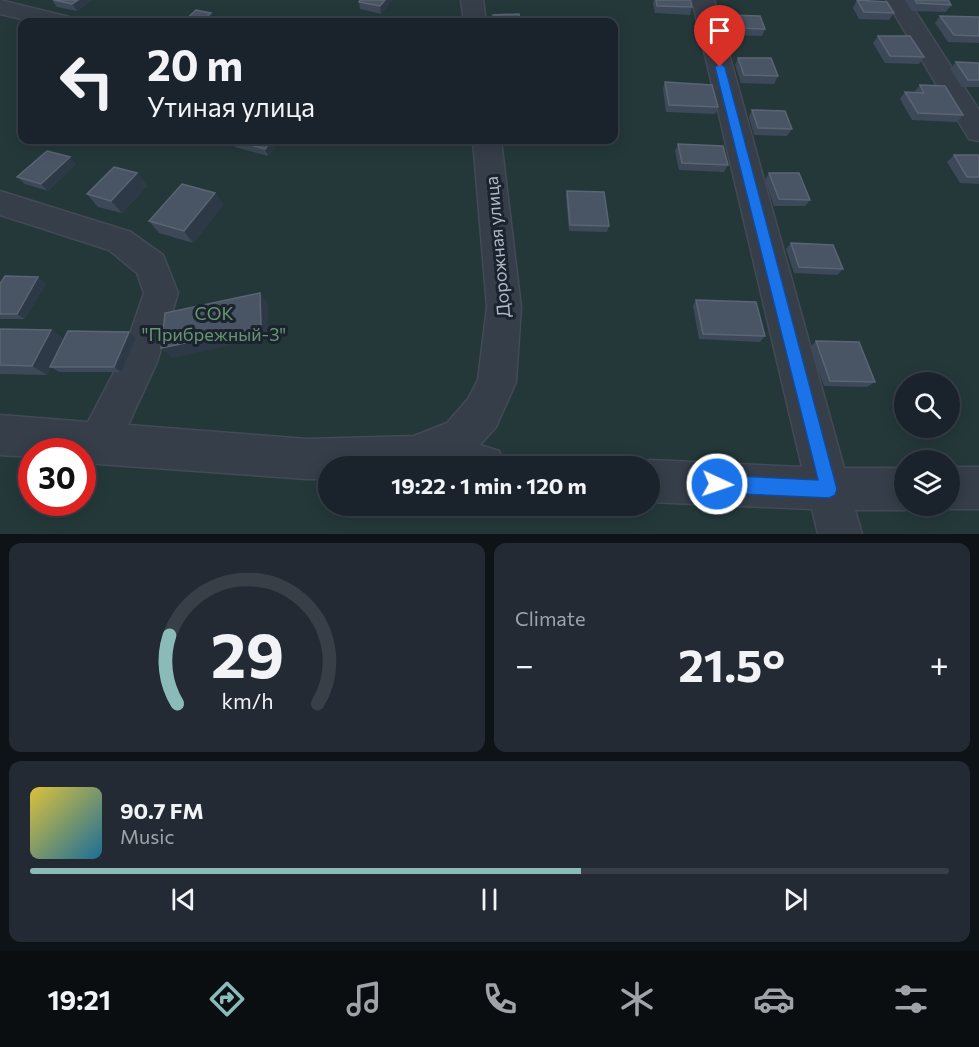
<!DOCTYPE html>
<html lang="en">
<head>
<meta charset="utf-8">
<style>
	:root { --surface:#1a222b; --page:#232a33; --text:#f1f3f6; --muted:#9fa4a9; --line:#383f47; --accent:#8bbbb9 }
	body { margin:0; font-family:Commissioner,sans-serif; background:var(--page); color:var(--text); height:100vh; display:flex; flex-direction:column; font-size:22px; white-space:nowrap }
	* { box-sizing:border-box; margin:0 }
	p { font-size:20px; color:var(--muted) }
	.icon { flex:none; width:33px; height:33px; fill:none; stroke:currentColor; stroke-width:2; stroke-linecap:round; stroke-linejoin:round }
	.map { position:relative; height:534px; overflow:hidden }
	.side { display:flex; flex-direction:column; gap:9px; padding:9px; background:#0e1318; flex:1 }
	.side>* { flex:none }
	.guide { position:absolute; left:18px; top:18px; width:600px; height:126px; border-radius:12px; box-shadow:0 3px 15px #0003,0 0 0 2px var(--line); background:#1a222b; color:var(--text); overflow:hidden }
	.buttons { position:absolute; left:894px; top:372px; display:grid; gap:12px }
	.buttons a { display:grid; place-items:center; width:66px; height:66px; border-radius:50%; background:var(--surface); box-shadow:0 3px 15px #0003,0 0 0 2px var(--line); font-size:30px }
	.speed { position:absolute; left:18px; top:438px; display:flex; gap:12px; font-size:30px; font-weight:700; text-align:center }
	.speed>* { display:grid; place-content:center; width:78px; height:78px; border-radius:50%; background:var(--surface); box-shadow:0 3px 15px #0003,0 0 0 2px var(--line); line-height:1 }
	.speed .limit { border:9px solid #d22; background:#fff; color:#111 }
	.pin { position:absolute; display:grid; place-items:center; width:51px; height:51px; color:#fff; margin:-62px -26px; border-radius:50% 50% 50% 0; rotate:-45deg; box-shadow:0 0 6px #0007 }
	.pin .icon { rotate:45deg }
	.me { position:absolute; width:66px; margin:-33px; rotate:93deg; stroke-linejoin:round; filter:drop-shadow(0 0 4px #0008) }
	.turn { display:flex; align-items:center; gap:21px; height:126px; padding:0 30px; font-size:27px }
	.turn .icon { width:78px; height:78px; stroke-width:2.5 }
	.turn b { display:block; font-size:42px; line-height:51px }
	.big { font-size:45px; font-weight:700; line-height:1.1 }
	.side .card { flex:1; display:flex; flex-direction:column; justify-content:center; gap:9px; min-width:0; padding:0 21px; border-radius:12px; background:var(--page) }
	.side .dial { align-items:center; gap:0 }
	.dial svg { height:156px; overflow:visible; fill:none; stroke:var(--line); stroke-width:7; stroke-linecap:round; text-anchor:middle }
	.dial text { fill:var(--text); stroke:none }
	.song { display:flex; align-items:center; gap:18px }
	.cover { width:72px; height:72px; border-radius:9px; background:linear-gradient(135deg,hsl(50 70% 55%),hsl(200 70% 35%)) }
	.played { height:6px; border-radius:3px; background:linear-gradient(90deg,var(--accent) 60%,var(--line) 60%) }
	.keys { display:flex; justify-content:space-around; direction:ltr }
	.heat { display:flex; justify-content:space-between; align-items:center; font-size:33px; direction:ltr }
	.side .tiles { flex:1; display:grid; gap:9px; grid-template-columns:1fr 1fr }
	.card:last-child { grid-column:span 2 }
	.trip { position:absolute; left:318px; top:456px; width:342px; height:60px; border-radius:30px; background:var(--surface); box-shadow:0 3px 15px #0003,0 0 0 2px var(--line); font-weight:700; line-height:60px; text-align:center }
	.tab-bar { display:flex; height:96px; justify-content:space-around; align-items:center; background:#0a0e11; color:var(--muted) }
	.tab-bar .icon { width:42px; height:42px }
	.tab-bar .selected { color:var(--accent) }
	.tab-bar b { font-size:27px; color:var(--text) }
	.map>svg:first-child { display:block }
</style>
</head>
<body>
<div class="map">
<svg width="979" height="534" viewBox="0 0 979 534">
	<rect width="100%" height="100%" fill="#222d39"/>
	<path fill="#24383a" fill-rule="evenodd" d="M0,0H979V534H0ZM22,22H614V140H22ZM904,382H950V428H904ZM32,452H82V502H32ZM904,460H950V506H904ZM328,466H650V506H328Z"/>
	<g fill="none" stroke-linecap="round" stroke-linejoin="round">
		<defs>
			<path id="minor" d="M0,0L69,17L72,22H35L0,14Z
				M461,0H483L486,22H464Z
				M692,0H714L844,468H904V506H915L904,510H855L862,534H818L812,509L650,502V466H635L650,460L802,467Z
				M886,0H908L979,110V141L969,139Z
				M473,140H501L521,307L516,382L496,427L480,445L499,451L504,466H328V479H307L98,464L82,462V452H32V457L0,455V415L88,422L122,357L144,293L137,273L109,250L0,215V191L131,232L163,255L178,293L157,362L128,425L307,439L414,436L447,423L468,399L478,380L487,307Z
				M950,467H979V509H950L941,506H950Z"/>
		</defs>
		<use href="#minor" stroke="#424a56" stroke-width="3"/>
		<use href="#minor" fill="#363e4a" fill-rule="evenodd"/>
	</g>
	<path fill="#3d4958" d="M52,0H92L77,11L57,7Z
		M360,0H392L381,14L360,9L359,2Z
		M654,0H690L692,7L690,15L655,13L653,3Z
		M857,0L894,13L889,20L859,19L853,8Z
		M905,0H948L951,5L946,12L912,11Z
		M729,15L765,29L762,36L731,35L727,22Z
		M940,16L979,17V43L948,42L935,23Z
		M878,36L924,57L919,64L885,63L873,43Z
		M738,58L778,76L774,84L741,83L735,65Z
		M956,62L979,63V87H962L950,69Z
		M665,82L718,107L715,114L666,112L663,89Z
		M920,85L963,115L957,122L912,120L900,99L905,92H914Z
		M752,110L792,129L787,136L754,135L749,117Z
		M232,140H281L268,156L235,147Z
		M678,144L728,165L724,172L679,170L675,151Z
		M954,155L979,158V184L960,183L947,162Z
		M76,164L48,191L25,184L17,177Z
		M137,173L147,186L122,213L98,207L87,194Z
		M769,173L810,200L805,206H774L765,180Z
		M567,191L609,226L607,232L569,231L566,197Z
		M215,193L223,205L193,243L159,233L149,221Z
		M791,243L843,269L837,275L794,273L786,249Z
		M46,283L25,319H0V284Z
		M696,300L765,336L760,342L699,339L693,306Z
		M0,329L51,330L64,339L129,332L136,338L121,372H59L51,367L47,375L0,374Z
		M816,341L875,382L867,387L824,386L810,347Z"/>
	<path fill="#2d3947" d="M78,0H92L77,11L72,4Z
		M385,0H392L381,14L380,6Z
		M211,13L215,22H201Z
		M272,140H281L268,156L265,149Z
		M70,157L76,164L48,191L41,184Z
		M137,173L147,186L122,213L111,201Z
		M215,193L223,205L193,243L184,231Z
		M38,277L46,283L25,319L17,314Z
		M260,293L268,304V337L173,358L161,348Z
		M51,330L65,340L47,375L32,366Z
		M129,332L136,338L121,372L114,367Z"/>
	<path fill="#495564" stroke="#596573" stroke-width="1.5" d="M54,0H78L72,4Z
		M360,0H385L380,6L359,2Z
		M656,0H690L692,7L657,6Z
		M857,0L887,2L894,13L864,12Z
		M915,0H948L951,5L917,3Z
		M196,10L211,13L201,22H183Z
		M519,14L520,22H493V15Z
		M729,15L760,16L765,29L734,28Z
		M940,16L979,17V36L954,35Z
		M272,17L296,22H266Z
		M878,36H910L924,57L890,56Z
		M738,58H771L778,76L744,75Z
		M956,62L979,63V80H968Z
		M665,82L712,85L718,107L669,105Z
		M920,85L945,86L963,115L918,113L905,92L924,93Z
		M22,108V114L17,112Z
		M752,110L785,111L792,129L758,128Z
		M232,140H272L265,149Z
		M678,144L723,146L728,165L682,163Z
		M47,151L70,157L41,184L17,177Z
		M954,155H978L979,158V177H967Z
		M114,167L137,173L111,201L87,194Z
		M769,173H799L810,200L779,199Z
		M182,184L215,193L184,231L149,221Z
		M567,191L604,192L609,226L570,225Z
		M791,243L833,245L843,269L799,267Z
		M5,276L38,277L17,314H0V284Z
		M260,293L261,327L161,348L165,313Z
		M696,300L756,302L765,336L703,334Z
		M0,329L51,330L32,366L0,365Z
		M68,331L129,332L114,367H50Z
		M816,341L859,342L875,382L830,381Z"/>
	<path fill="#1a73e8" stroke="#114b97" stroke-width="1.5" d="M720,63L725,67L837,489L835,495L829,498L717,493L711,490L708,484L711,478L717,475L818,480L715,67Z"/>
	<g text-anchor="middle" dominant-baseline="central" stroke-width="6" stroke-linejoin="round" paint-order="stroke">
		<g font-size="18" fill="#b0b9c6" stroke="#1b232e">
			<text transform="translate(497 247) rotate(-95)">Дорожная улица</text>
		</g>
		<g font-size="18" fill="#689671" stroke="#1b232e">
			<text x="214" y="313">СОК<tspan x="214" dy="21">"Прибрежный-3"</tspan></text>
		</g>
	</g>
</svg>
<div class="buttons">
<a><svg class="icon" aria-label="search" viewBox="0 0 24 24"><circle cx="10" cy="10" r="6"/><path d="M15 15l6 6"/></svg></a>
<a><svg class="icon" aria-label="layers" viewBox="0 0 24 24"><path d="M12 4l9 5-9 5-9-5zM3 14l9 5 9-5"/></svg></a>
</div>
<div class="speed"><div class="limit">30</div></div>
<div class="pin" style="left:720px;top:67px;background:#d93025"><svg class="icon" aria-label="arrive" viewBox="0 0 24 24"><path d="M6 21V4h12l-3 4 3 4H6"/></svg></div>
<svg class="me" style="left:717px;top:484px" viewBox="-20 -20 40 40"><circle r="17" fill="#1a73e8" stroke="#fff" stroke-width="3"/><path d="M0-11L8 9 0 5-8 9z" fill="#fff"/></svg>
<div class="trip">19:22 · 1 min · 120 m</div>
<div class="guide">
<div class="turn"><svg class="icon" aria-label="left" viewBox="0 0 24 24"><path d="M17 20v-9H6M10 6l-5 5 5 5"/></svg><div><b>20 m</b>Утиная улица</div></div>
</div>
</div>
<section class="side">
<div class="tiles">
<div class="card dial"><svg viewBox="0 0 100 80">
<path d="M14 69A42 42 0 1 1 86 69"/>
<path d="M14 69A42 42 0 0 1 10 34" stroke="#8bbbb9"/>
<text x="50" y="56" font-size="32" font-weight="700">29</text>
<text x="50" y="72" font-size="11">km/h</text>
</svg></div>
<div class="card"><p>Climate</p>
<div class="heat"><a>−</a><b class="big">21.5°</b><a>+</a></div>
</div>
<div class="card">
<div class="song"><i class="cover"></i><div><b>90.7 FM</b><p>Music</p></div></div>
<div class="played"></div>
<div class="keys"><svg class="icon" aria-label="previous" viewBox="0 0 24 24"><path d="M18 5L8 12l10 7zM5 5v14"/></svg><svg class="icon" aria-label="pause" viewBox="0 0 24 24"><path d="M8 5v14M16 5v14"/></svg><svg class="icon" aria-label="next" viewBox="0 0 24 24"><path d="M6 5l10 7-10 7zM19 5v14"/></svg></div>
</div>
</div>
</section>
<nav class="tab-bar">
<b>19:21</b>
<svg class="icon selected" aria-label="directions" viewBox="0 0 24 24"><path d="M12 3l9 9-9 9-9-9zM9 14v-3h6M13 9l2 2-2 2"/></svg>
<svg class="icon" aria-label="music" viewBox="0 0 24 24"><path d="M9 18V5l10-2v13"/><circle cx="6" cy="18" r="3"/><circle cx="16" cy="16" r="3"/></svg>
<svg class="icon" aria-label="phone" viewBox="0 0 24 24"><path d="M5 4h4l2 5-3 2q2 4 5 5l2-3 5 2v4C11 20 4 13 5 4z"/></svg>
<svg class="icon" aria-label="climate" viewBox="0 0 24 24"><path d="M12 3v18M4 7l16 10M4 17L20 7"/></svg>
<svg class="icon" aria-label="car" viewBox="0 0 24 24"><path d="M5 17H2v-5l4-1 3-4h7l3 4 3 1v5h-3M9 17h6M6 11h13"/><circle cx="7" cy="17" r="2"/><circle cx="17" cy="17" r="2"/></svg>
<svg class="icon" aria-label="filters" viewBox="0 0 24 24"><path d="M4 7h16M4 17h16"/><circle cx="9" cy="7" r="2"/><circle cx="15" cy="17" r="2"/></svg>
</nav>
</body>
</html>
